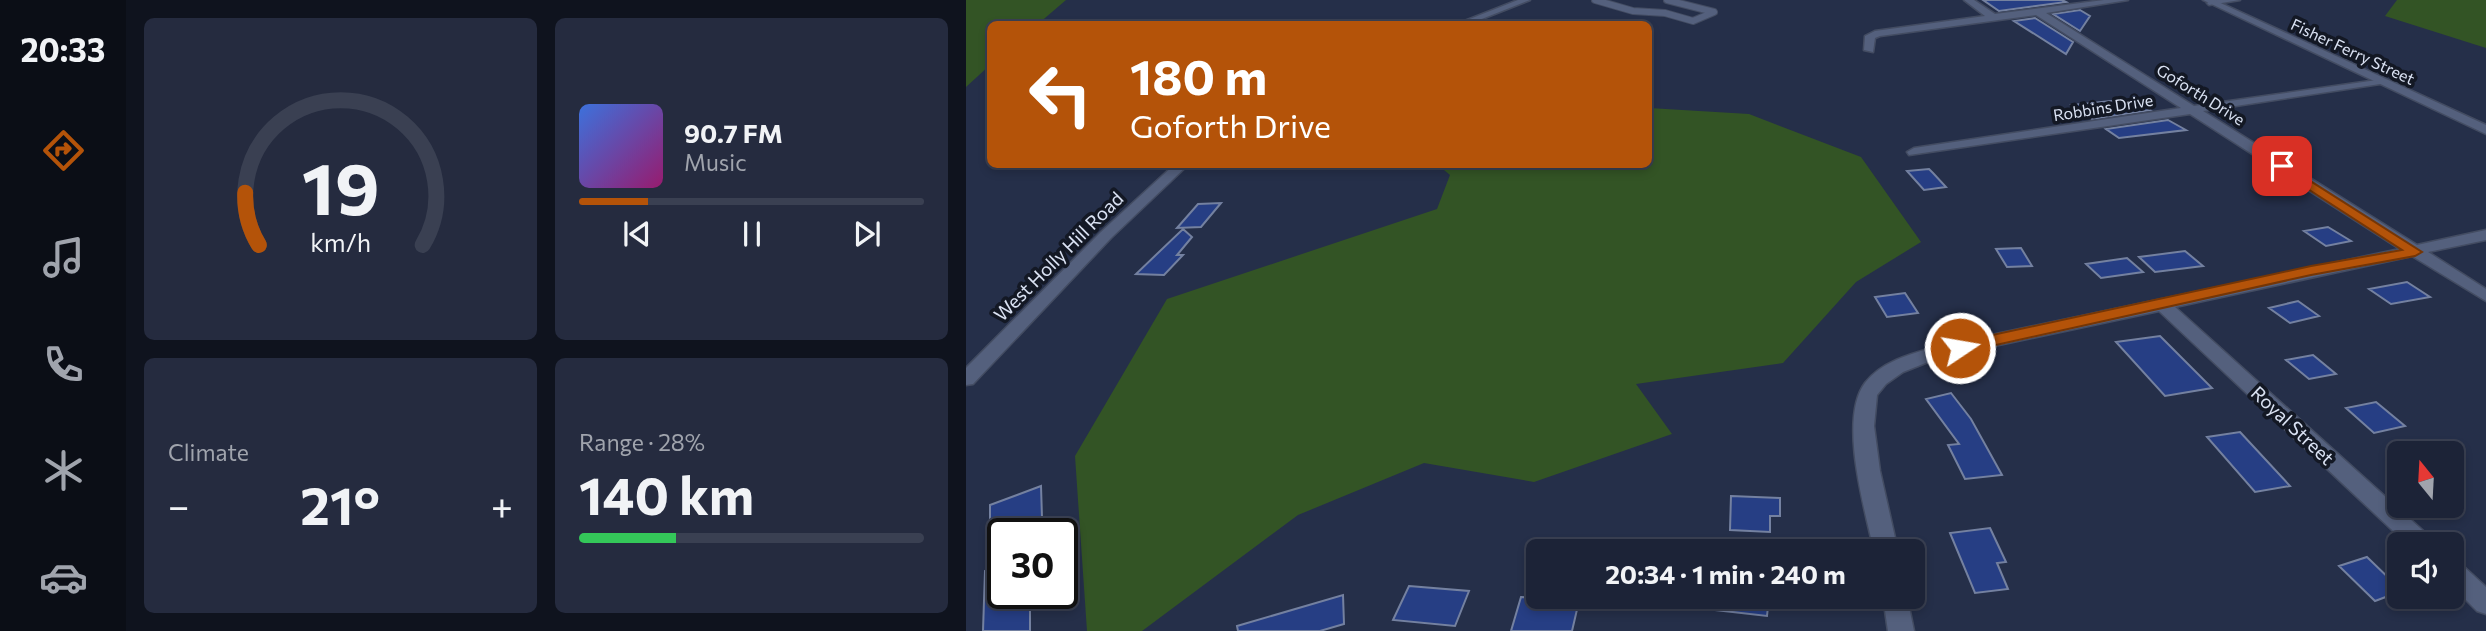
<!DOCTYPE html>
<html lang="en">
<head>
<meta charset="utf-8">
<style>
	:root { --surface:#1c2337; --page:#252b3f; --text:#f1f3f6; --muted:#a0a4ad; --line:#3a4052; --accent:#b45309 }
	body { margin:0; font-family:Commissioner,sans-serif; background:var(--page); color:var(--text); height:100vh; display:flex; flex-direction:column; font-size:26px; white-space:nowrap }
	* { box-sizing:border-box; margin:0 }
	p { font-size:23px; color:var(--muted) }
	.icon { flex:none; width:38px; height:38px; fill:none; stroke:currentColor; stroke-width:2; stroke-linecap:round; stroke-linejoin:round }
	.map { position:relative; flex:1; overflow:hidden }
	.details { display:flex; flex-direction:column; gap:18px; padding:18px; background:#0f131e; width:840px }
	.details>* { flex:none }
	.hud { position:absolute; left:21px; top:21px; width:665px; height:147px; border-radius:10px; box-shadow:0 4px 10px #0003,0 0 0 2px var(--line); background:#b45309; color:#fff; overflow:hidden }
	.needle { width:46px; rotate:342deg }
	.fabs { position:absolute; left:1421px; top:441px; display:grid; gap:14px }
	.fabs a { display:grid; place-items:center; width:77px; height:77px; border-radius:10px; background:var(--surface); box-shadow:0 4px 10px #0003,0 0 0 2px var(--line); font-size:35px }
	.speed { position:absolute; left:21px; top:518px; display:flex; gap:14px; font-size:35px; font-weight:700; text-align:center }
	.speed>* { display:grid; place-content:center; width:91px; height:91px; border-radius:50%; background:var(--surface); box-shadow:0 4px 10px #0003,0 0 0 2px var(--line); line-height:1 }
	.speed .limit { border:4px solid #111; border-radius:10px; background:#fff; color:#111 }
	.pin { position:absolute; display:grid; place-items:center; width:60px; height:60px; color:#fff; margin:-30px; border-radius:14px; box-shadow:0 4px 10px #0006 }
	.me { position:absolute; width:77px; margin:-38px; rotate:78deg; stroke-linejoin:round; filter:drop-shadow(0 0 5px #0008) }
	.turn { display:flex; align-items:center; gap:24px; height:147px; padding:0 28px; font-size:32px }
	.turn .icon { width:91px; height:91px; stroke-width:2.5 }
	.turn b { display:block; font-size:49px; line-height:60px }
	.big { font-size:52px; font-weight:700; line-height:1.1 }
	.details .tile { flex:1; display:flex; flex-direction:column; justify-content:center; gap:10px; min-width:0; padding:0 24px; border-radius:10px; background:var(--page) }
	.details .dial { align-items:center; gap:0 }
	.dial svg { height:182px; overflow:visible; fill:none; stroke:var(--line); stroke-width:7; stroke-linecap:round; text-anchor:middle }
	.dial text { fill:var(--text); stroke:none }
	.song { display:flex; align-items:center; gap:21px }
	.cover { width:84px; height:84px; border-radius:10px; background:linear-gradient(135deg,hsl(220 70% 55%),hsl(320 70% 35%)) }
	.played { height:7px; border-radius:4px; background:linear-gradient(90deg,var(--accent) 20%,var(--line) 20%) }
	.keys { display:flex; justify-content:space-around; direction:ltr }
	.heat { display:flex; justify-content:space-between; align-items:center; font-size:38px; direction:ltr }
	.charge { height:10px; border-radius:5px; background:linear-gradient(90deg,#34c759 28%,var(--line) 0) }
	.details .tiles { flex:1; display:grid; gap:18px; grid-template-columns:repeat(2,1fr) }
	.trip { position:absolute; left:560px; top:539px; width:399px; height:70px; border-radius:10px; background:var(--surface); box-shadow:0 4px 10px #0003,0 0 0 2px var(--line); font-weight:700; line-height:70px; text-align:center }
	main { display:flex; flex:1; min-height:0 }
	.dock { display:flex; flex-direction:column; width:126px; justify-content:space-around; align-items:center; background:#0b0e16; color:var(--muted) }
	.dock .icon { width:49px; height:49px }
	.dock .selected { color:var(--accent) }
	.dock b { font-size:32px; color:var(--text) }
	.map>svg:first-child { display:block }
</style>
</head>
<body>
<main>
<nav class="dock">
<b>20:33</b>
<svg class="icon selected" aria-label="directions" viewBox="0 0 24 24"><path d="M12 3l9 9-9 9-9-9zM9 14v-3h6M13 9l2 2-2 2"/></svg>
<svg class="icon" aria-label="music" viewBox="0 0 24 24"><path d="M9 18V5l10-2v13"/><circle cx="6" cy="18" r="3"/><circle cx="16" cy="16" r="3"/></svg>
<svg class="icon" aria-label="phone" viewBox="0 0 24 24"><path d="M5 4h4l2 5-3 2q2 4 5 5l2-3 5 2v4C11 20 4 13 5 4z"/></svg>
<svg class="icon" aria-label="climate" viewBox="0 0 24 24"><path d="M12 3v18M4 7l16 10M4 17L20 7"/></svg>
<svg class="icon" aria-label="car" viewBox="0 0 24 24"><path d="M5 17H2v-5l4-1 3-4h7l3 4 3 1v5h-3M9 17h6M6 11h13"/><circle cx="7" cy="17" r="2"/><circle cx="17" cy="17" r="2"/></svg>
</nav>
<section class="details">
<div class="tiles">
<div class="tile dial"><svg viewBox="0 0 100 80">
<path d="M14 69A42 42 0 1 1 86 69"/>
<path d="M14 69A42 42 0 0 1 8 46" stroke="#b45309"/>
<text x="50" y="56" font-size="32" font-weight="700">19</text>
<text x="50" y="72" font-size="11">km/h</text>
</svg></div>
<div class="tile">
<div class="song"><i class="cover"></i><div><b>90.7 FM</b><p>Music</p></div></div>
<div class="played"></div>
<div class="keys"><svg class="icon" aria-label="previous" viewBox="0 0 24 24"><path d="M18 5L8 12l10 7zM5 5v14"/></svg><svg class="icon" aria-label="pause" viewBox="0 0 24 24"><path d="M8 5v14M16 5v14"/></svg><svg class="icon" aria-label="next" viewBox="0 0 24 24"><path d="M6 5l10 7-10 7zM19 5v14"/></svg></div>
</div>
<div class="tile"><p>Climate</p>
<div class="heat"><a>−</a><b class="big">21°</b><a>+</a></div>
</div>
<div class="tile"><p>Range · 28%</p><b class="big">140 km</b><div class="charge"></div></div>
</div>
</section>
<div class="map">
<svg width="1520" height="631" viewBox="0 0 1520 631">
	<rect width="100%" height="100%" fill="#252f49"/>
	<path fill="#335425" d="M0,0H100L72,24H24V65L0,87Z
		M1431,0H1520V48L1419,16Z
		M683,108L783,114L895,157L955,242L890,282L817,363L670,384L706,434L568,482L458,463L332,515L176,631H121L109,456L201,299L471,209L484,175L472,165L682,164Z"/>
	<path fill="#263e84" stroke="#7481a0" stroke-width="2" d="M1017,0H1096L1100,2L1033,11Z
		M1114,10L1124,16L1114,31L1087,14Z
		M1069,18L1107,42L1100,54L1048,21Z
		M1165,99L1184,110L1126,119L1106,105Z
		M1202,120L1220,130L1153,138L1140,129Z
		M963,169L967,173L980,187L958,190L941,171Z
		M255,203L235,227L211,228L232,204Z
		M1362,227L1385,241L1360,246L1338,231Z
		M217,229L226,237L211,255H217L198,275L170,274Z
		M1055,248L1066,266L1041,267L1030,249Z
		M1219,251L1237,266L1189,272L1173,257Z
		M1161,258L1177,272L1135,278L1120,264Z
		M1441,282L1464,297L1425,304L1403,289Z
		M939,293L952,313L921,317L909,297Z
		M1332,301L1353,316L1324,323L1303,308Z
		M1194,336L1246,388L1199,396L1150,342Z
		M1347,355L1370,374L1343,379L1320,360Z
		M985,393L1005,419L1036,475L999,479L982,445L993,444L960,399Z
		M1410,402L1439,426L1408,433L1380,408Z
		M1274,432L1324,486L1289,492L1241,437Z
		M75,486L76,518L24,538V505Z
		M765,496L814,498V516H804V532L764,530Z
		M1024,528L1040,562L1031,563L1042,589L1009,593L984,533Z
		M1401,557L1433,588V592L1409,601L1373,566Z
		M37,564V593H64V631H17L19,571Z
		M443,586L503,591L489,626L427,620Z
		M377,595L378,624L354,631H272L271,626Z
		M555,597L613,601L606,631H545Z
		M732,597H803L801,616L732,608Z"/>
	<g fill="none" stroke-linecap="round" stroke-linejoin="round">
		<defs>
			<path id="service" d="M629,0L667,11L699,13L727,21L748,12L701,0"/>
			<path id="minor" d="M998,0H1008L1029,14L1138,0H1162L1080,13L1228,106L1418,79L1420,81L1414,84L1237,111L1451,245L1520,230V240L1462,252L1520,289V301L1446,256L1209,307L1464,537L1468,544H1441L1193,311L972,358L937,372L920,384L911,395L908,426L914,471L932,551H908C899,510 872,419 899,383C915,362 944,354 969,347L1434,249L1224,114L943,155L941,152L948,148L1215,108L1070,15L914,36L909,38L907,52L898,50L899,36L909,31L1019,16Z
				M1246,0H1274L1243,5L1241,3Z
				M1486,561L1495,564L1520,587V614L1511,611L1486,586Z
				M917,597H941L948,631H922Z"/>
			<path id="tertiary" d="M552,0H564L503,24H491Z
				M1237,0H1248L1520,125V134Z
				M209,164H223L145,238L7,384L0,385V368L135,232Z"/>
		</defs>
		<use href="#service" stroke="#434c62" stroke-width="8"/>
		<use href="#minor" stroke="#434c62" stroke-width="3"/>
		<use href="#tertiary" stroke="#434c62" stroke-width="3"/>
		<use href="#service" stroke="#54607d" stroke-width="6"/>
		<use href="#minor" fill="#54607d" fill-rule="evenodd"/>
		<use href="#tertiary" fill="#54607d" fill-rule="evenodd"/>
	</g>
	<path fill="#b45309" stroke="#753606" stroke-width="2" d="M1316,163L1456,252L1449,256L1345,275L994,353L986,348L994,342L1345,266L1436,250L1311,169L1310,166Z"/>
	<g text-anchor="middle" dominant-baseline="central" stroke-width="7" stroke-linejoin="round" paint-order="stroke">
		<g font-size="16" fill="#dae2f3" stroke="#131824">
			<text transform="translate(1387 51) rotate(25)">Fisher Ferry Street</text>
			<text transform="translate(1235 94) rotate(32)">Goforth Drive</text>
			<text transform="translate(1137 107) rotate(-9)">Robbins Drive</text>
		</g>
		<g font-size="19" fill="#dae2f3" stroke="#131824">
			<text transform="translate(92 256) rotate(-45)">West Holly Hill Road</text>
			<text transform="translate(1327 425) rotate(43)">Royal Street</text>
		</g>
	</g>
</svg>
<div class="fabs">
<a><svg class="needle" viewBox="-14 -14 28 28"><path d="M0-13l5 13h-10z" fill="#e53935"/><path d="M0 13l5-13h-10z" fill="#a0a4ad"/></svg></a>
<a><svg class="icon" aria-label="sound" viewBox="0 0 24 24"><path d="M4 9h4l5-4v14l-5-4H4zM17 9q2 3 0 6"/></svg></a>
</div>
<div class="speed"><div class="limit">30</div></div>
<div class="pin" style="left:1316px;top:166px;background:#d93025"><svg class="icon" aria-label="arrive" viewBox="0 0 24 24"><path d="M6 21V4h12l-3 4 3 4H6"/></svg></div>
<svg class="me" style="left:994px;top:348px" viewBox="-20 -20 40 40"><circle r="17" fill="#b45309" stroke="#fff" stroke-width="3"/><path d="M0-11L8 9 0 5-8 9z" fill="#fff"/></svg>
<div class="trip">20:34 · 1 min · 240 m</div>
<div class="hud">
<div class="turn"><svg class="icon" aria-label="left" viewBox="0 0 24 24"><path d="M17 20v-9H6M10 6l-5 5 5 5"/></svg><div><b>180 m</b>Goforth Drive</div></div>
</div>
</div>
</main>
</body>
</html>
